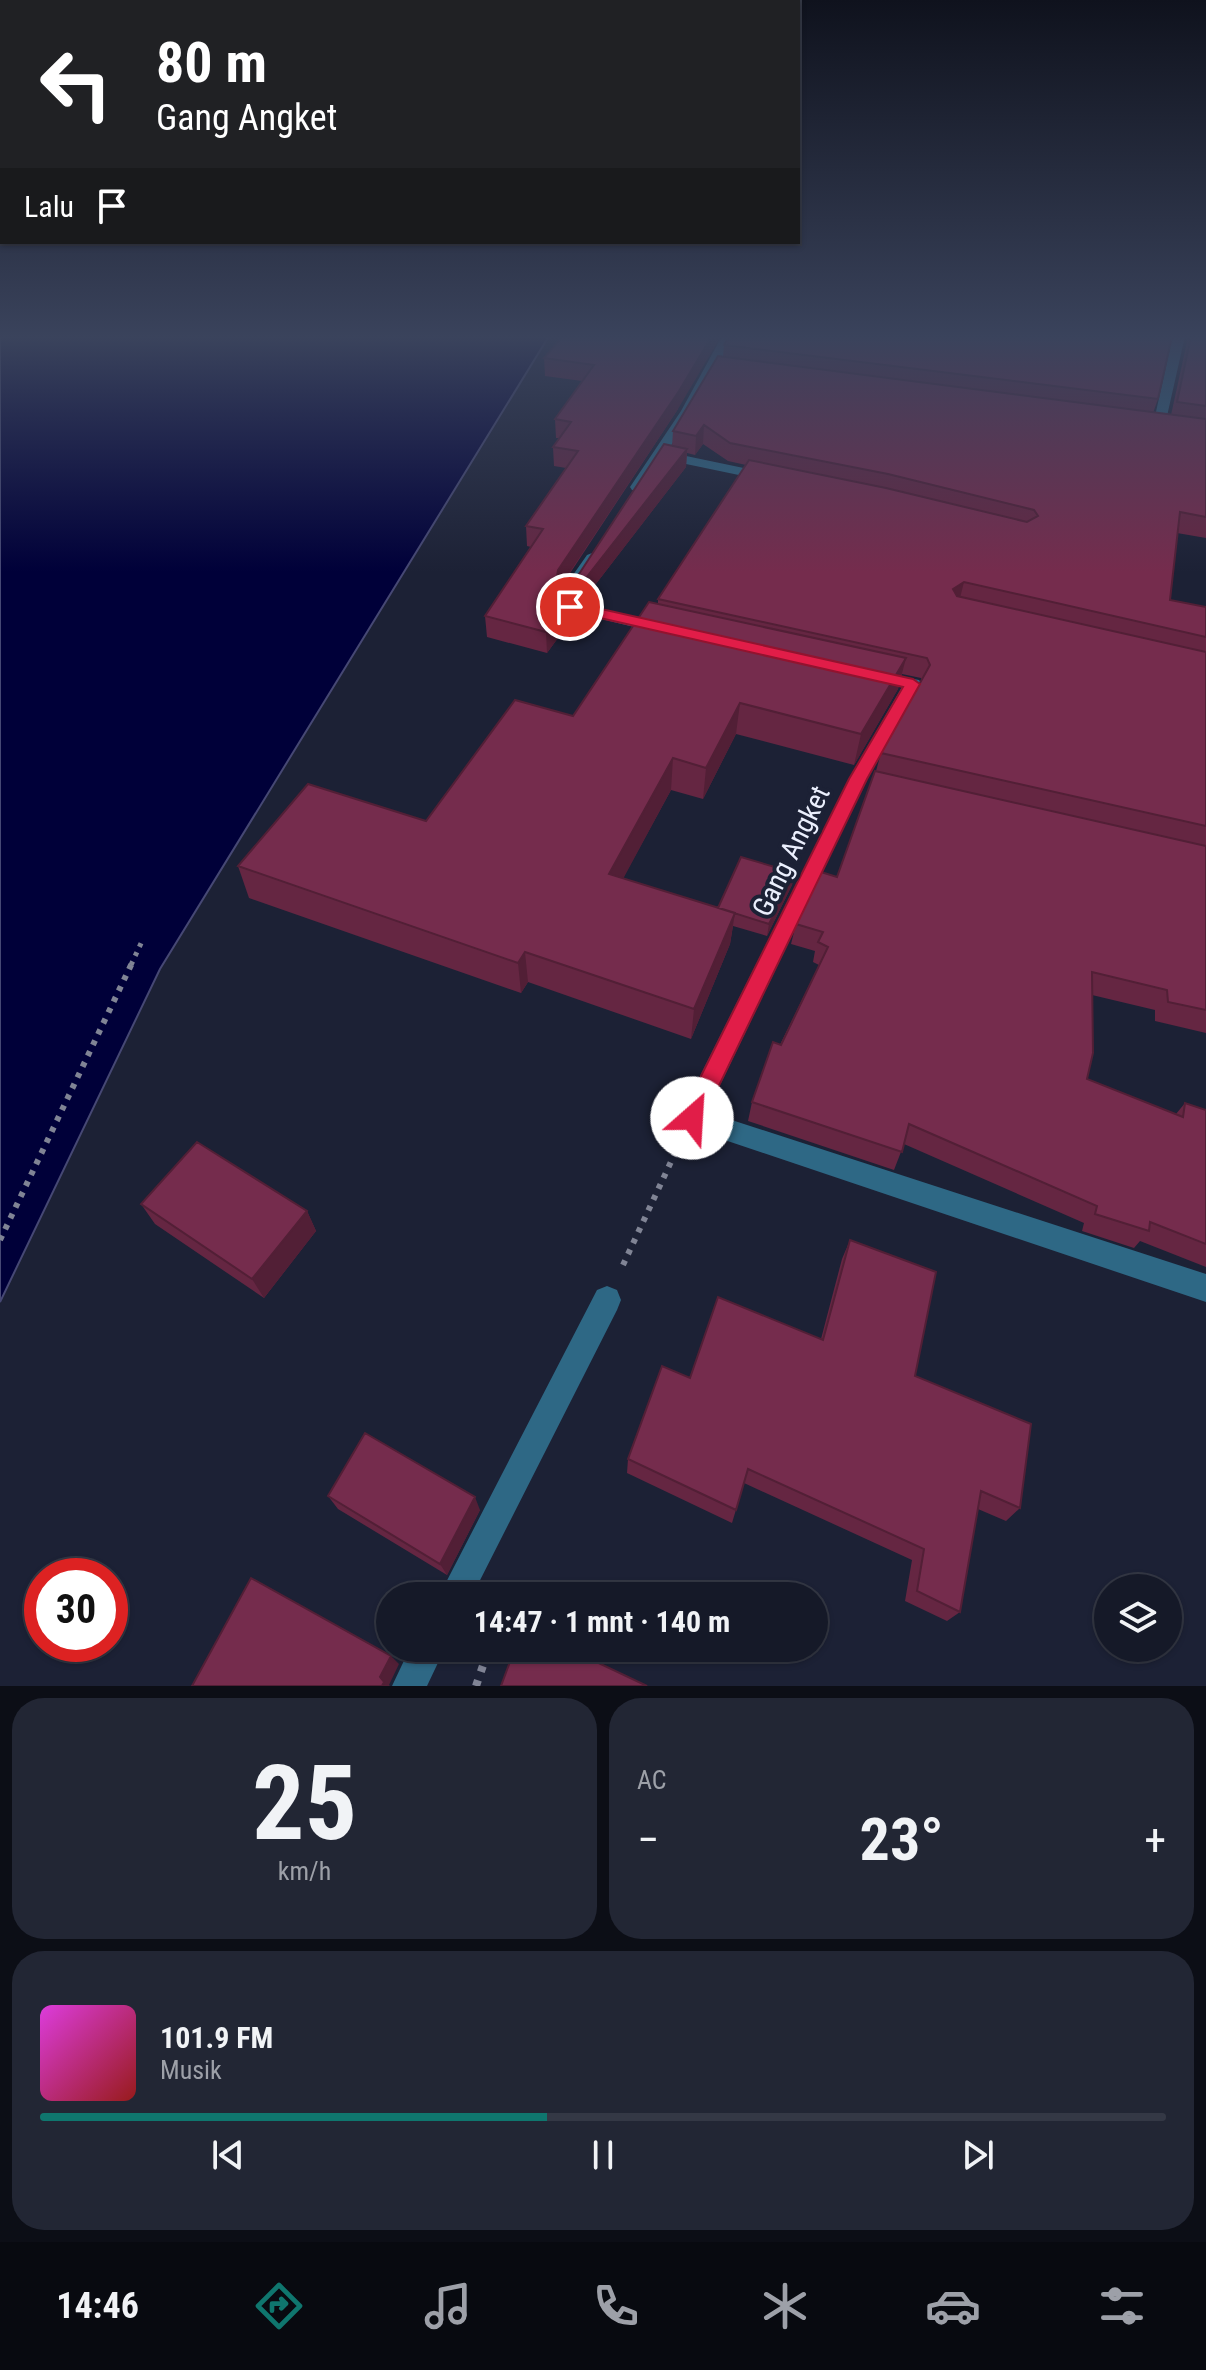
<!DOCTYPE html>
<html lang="id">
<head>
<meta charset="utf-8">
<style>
	:root { --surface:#151928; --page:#222634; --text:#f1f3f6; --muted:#9da0a8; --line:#343845; --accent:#0f766e }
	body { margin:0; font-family:"Roboto Condensed",sans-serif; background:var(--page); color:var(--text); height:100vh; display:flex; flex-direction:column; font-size:30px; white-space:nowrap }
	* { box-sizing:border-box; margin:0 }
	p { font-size:26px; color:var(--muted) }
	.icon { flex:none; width:44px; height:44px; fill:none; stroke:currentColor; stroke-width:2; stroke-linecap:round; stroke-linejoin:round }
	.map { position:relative; height:1686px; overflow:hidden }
	.drawer { display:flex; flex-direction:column; gap:12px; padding:12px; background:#0c0e16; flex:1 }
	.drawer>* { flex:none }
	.guide { position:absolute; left:0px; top:0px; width:800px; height:244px; box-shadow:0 2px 6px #0004,0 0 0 2px var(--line); background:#202124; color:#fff; overflow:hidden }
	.fabs { position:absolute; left:1094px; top:1574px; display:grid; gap:16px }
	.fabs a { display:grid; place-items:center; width:88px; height:88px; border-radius:50%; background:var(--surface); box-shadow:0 2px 6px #0004,0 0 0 2px var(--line); font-size:40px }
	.speed { position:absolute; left:24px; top:1558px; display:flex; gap:16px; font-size:40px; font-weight:700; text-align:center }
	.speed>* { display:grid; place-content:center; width:104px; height:104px; border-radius:50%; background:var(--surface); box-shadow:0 2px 6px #0004,0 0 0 2px var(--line); line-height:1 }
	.speed .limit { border:12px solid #d22; background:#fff; color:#111 }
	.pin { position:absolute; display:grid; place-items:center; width:68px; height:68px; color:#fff; margin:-34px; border:4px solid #fff; border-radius:50%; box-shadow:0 2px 8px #0007 }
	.me { position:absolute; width:88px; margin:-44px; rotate:26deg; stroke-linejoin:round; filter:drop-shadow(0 0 6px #0008) }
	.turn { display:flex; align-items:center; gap:28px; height:168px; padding:0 24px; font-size:36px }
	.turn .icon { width:104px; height:104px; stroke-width:2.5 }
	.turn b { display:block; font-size:56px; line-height:68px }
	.then { display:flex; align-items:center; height:76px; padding:0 24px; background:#0003; gap:16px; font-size:30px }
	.big { font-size:60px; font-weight:700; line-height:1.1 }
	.drawer .card { flex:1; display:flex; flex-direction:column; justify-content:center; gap:12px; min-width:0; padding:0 28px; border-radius:32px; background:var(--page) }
	.drawer .dial { align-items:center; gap:0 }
	.dial b { font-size:104px; line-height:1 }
	.song { display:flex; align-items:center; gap:24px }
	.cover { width:96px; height:96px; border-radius:12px; background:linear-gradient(135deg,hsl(300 70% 55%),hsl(0 70% 35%)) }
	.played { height:8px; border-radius:4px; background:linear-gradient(90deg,var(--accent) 45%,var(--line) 45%) }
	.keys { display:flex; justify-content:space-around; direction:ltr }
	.heat { display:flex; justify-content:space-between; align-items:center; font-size:44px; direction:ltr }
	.drawer .tiles { flex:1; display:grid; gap:12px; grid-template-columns:1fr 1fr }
	.card:last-child { grid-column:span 2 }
	.trip { position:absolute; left:376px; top:1582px; width:452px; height:80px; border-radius:40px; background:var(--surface); box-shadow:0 2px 6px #0004,0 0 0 2px var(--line); font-weight:700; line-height:80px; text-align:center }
	.tabs { display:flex; height:128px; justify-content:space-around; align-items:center; background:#080a10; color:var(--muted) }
	.tabs .icon { width:56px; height:56px }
	.tabs .active { color:var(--accent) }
	.tabs b { font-size:36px; color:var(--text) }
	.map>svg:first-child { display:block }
</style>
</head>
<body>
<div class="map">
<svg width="1206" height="1686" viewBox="0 0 1206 1686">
	<rect width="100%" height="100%" fill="#1c2135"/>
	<path fill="#000039" stroke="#464874" stroke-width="2" d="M0,336H549L160,969L0,1302Z"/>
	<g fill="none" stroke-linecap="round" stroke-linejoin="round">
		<path stroke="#808495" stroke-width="5" stroke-dasharray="4 6" stroke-linecap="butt" d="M131,965L143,939"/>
		<path stroke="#808495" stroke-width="6" stroke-dasharray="5 7" stroke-linecap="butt" d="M0,1240L132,963
			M623,1265L676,1151"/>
		<path stroke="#808495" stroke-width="8" stroke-dasharray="6 9" stroke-linecap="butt" d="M506,1596L510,1584
			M476,1686L489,1648"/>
		<path fill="#2e6885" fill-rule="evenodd" d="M722,336H734L693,411L667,452L767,473L774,477L767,481L662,459L642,490H632L630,487L681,411Z
			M1173,336H1185L1165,425L1159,429L1153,425Z
			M592,553L600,558L577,592L578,604L665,625V631L659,633L564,610L561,592L587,555Z
			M874,671L919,680L922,684L867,779L707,1112L1206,1274V1302L683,1126L680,1118L683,1110L849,779L902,687L868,680L865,676Z
			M607,1286L617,1290L621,1300L617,1310L472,1596H439L597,1290Z
			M410,1648H445L427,1686H392Z"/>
	</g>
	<path fill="#652642" d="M563,336L678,409L561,587L574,596V616L547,653L487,637L485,616L531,547L527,546L526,526L566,468L554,466L553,447L559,438H556L555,419L582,381L545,376L544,358Z
		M1187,336H1206V538L1177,533L1170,600L1206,607V1033L1155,1021V1010L1092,995L1087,1079L1176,1114L1185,1103L1206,1110V1267L1140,1241L1134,1248L1082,1231L1084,1223L904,1144L894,1170L748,1121L752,1102L819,965L813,962L815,951L791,944L796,924L837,877L876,771L881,753L922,680L921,678L902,674L898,689L854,765L736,734L703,799L671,790L623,878L718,908L795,873L792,885L767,936L733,926L730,944L691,1039L528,982L521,993L249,898L238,866L426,821L573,716L658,603V599L746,465L728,461L703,444L695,455L687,453L686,467L582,602L578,599V580L672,446L673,431L723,357L724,345L1158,399L1153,413L1171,415L1188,337Z
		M141,1204L307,1211L316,1231L264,1298L155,1224Z
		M850,1240L915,1376L1020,1508L1006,1521L978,1509L960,1612L947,1621L905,1601L912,1560L744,1483L732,1523L627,1473L628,1459L690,1378L821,1339L842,1259Z
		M328,1496L480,1510L447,1575L338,1509Z"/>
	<path fill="#521f36" d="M712,336H721L678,409L558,590L556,583L558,570Z
		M704,425L703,444L695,455L696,436Z
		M687,449L686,467L582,602V583Z
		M964,582L959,602L953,589Z
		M574,596V616L547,653L546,632Z
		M906,658L898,689L854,765L861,734Z
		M740,703L736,734L703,799L706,768Z
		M673,758L671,790L609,905V874Z
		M795,873L792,885L767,936L769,924Z
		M735,913L730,944L691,1039L694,1009Z
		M525,952L528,982L521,993L518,963Z
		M307,1211L316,1231L264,1298L252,1279Z
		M475,1497L480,1510L447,1575L440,1564Z
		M391,1656L399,1664L389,1685L390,1686H382L380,1677Z"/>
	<path fill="#752c4d" stroke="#521f36" stroke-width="2" d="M563,336H712L679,391L558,570L556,583L574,596L546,632L485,616L543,529L526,526L578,451L553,447L571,422L555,419L594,365L544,358Z
		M729,336H1172L1158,399L724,345Z
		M1191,336H1206V406L1177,402Z
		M718,356L1206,419V517L1180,512L1170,600L1206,607V637L964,582L953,589L957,596L1206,652V826L881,753L930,665L927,658L658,599L749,460L886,488L1027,522L1038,516L1034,510L888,474L730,443L704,425L696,436L673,431Z
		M664,444L687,449L582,583L578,580L579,574Z
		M649,602L906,658L861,734L740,703L706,768L673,758L609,874L735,913L694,1009L525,952L518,963L238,866L308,784L426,821L515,700L573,716Z
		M875,771L1206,846V1010L1168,1002L1167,990L1092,972L1093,1053L1087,1079L1183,1117L1185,1103L1206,1110V1244L1150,1222L1149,1231L1095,1214L1097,1206L909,1124L902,1152L752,1102L773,1042L781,1045L828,947L818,942L823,932L796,924L821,872L837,877Z
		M741,857L795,873L769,924L718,908Z
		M197,1142L307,1211L252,1279L141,1204Z
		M850,1240L936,1272L915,1376L1031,1424L1020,1508L981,1491L960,1612L917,1591L924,1549L748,1469L736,1510L628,1459L662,1366L690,1378L718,1297L823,1340Z
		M365,1433L475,1497L440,1564L328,1496Z
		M251,1578L391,1656L380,1677L384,1682L382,1686H192Z
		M515,1648H567L647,1686H501Z"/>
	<linearGradient id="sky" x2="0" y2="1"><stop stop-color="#0f121d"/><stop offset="0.59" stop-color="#3a435c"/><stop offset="1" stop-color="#3a435c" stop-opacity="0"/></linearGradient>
	<rect width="1206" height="572" fill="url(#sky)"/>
	<path fill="#e11d48" stroke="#92132f" stroke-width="2" d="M570,602L913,679L920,684L867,779L700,1125L692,1128L684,1125L680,1118L684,1110L849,779L903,687L565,610L563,607Z"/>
	<g text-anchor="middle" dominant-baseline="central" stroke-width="8" stroke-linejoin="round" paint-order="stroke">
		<g font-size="28" fill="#ebeffd" stroke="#1c2135">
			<text transform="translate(791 851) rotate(-64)">Gang Angket</text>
		</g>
	</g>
</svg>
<div class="fabs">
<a><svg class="icon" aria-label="layers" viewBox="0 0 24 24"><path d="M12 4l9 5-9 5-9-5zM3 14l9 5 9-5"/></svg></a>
</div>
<div class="speed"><div class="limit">30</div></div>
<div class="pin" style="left:570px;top:607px;background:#d93025"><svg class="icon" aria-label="arrive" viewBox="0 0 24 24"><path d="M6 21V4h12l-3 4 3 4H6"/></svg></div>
<svg class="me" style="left:692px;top:1118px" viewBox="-20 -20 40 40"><circle r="19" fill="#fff"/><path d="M0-13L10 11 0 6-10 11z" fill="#e11d48"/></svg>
<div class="trip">14:47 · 1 mnt · 140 m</div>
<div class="guide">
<div class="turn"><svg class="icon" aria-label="left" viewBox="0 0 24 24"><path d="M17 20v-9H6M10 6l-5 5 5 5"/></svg><div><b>80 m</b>Gang Angket</div></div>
<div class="then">Lalu<svg class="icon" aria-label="arrive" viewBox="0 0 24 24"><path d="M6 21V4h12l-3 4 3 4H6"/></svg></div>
</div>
</div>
<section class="drawer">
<div class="tiles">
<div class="card dial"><b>25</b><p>km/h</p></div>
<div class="card"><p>AC</p>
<div class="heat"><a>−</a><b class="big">23°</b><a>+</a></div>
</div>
<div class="card">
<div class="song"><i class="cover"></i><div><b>101.9 FM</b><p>Musik</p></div></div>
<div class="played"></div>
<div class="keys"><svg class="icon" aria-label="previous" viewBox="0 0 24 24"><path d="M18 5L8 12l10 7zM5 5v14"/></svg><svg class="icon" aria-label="pause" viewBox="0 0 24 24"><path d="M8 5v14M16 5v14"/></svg><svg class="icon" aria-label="next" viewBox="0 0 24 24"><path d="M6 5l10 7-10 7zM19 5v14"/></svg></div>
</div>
</div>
</section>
<nav class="tabs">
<b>14:46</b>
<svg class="icon active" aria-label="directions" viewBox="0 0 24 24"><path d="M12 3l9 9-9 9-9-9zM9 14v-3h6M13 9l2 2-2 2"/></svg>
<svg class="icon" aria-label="music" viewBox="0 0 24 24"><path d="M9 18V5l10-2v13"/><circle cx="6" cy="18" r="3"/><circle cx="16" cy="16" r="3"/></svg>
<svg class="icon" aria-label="phone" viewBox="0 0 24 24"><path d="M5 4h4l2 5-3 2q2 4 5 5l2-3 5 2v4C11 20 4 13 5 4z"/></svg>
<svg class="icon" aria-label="climate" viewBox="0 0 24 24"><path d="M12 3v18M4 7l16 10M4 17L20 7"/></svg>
<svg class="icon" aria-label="car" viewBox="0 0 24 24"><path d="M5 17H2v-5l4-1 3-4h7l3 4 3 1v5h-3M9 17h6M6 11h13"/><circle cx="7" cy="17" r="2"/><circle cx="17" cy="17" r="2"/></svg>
<svg class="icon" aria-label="filters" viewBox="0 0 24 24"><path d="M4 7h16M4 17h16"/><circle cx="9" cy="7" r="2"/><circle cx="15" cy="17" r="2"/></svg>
</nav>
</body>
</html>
